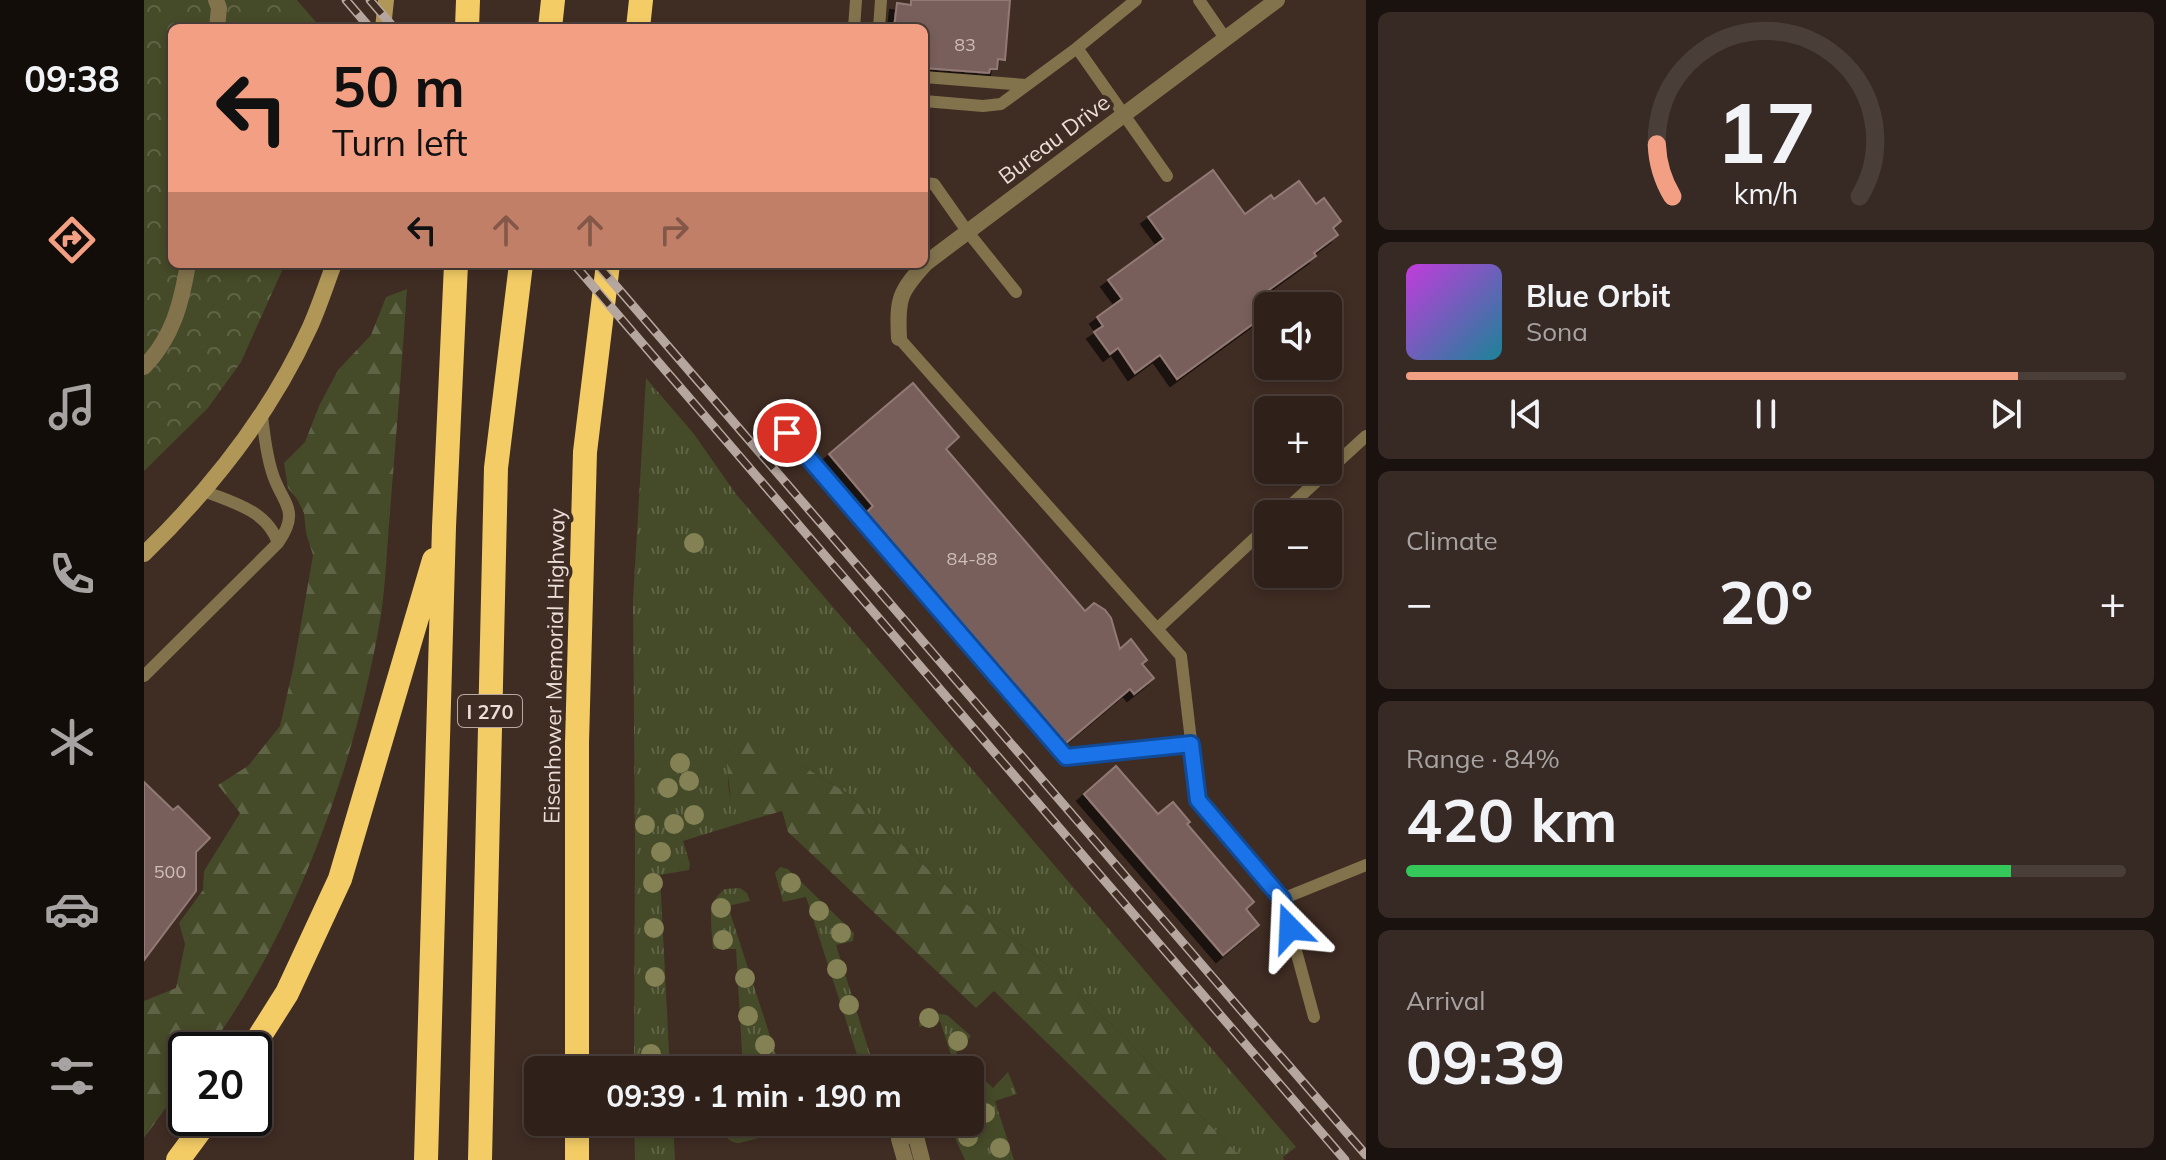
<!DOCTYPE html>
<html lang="en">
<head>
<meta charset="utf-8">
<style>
	:root { --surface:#2f211a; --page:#372923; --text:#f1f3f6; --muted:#a7a3a2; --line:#4a3e39; --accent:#f39f83 }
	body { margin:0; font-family:Mulish,sans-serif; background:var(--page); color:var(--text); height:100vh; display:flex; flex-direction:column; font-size:30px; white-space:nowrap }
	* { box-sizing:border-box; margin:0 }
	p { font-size:26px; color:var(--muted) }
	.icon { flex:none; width:44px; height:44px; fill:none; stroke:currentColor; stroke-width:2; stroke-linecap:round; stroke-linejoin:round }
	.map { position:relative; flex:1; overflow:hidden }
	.side { display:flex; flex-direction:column; gap:12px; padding:12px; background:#1a120e; width:800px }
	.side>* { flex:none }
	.banner { position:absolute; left:24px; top:24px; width:760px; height:244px; border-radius:12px; box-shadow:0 4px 12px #0003,0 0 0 2px var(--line); background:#f39f83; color:#111; overflow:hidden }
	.buttons { position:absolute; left:1110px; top:292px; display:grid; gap:16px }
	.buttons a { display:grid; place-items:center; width:88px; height:88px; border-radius:12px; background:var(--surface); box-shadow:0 4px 12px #0003,0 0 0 2px var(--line); font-size:40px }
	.speed { position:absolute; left:24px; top:1032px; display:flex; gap:16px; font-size:40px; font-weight:700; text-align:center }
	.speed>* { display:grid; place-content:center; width:104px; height:104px; border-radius:50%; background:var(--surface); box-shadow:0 4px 12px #0003,0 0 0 2px var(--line); line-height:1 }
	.speed .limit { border:4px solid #111; border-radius:12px; background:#fff; color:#111 }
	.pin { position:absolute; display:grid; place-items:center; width:68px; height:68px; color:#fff; margin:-34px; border:4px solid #fff; border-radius:50%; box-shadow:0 2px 8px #0007 }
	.me { position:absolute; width:88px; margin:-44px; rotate:339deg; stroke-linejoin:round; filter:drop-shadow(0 0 6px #0008) }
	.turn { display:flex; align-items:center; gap:28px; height:168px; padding:0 32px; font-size:36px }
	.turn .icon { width:104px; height:104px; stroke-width:2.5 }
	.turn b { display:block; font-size:56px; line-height:68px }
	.lanes { display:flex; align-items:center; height:76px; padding:0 32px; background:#0003; justify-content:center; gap:40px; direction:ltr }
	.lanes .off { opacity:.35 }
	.big { font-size:60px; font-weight:700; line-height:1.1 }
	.side .widget { flex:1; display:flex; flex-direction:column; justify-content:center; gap:12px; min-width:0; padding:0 28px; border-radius:12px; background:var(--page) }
	.side .dial { align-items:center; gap:0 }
	.dial svg { height:208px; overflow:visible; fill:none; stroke:var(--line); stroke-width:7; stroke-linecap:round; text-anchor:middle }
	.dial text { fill:var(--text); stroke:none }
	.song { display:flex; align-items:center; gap:24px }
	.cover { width:96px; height:96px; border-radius:12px; background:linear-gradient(135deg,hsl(290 70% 55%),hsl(190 70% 35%)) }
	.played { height:8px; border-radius:4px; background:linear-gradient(90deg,var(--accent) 85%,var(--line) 85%) }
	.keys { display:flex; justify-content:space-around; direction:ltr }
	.heat { display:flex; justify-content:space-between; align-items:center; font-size:44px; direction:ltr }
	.charge { height:12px; border-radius:6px; background:linear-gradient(90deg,#34c759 84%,var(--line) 0) }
	.trip { position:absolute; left:380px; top:1056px; width:460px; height:80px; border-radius:12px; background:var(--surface); box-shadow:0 4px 12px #0003,0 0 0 2px var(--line); font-weight:700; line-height:80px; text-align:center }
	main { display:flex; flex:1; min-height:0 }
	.dock { display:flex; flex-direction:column; width:144px; justify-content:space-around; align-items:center; background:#130d0a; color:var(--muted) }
	.dock .icon { width:56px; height:56px }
	.dock .selected { color:var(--accent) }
	.dock b { font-size:36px; color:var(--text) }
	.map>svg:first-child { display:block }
</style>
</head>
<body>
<main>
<nav class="dock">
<b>09:38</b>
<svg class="icon selected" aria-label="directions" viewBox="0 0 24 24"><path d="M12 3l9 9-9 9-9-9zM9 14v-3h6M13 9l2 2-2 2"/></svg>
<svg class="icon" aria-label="music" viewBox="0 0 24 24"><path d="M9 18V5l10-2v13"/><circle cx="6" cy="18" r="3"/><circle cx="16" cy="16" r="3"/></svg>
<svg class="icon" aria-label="phone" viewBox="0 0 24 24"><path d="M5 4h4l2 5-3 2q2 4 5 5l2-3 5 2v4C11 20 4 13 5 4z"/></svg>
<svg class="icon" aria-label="climate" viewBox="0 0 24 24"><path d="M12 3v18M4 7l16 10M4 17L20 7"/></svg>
<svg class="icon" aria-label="car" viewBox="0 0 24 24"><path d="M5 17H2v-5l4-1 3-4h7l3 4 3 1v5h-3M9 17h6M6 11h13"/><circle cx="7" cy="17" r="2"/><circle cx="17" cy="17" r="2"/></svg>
<svg class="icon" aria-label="filters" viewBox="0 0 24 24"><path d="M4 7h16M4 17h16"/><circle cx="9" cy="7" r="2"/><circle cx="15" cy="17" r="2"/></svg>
</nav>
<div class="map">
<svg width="1222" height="1160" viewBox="0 0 1222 1160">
	<defs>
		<pattern id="grass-tufts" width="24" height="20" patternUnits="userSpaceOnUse" patternTransform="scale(2)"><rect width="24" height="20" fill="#454a28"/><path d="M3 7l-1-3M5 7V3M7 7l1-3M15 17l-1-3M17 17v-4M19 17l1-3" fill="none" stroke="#606446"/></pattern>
		<pattern id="forest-firs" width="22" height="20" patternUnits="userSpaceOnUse" patternTransform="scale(2)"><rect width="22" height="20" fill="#454a28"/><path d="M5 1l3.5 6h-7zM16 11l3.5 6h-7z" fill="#606446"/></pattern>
		<pattern id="park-crowns" width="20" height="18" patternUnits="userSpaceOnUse" patternTransform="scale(2)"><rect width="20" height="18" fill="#454a28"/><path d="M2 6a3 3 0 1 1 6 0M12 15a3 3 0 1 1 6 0" fill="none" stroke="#606446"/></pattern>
		<filter id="shadow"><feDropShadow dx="-7" dy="7" stdDeviation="0" flood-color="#0009"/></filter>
	</defs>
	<rect width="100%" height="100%" fill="#3f2c23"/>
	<path fill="url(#grass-tufts)" d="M502,378L550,434L592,494L1152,1147L1139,1157L1140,1160H1100L969,1026L901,963L817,900L703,793L660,767L600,739L590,745C582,770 578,809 607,820L539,841L546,864L545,870L516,875L526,1070H490L491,850L489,600Z
		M636,867L644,869L710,933L709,941L692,945L731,1070H718L662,897L639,902L631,873Z
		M596,888L603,893L606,901L584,906L637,1070H599L592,949H569C568,928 561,902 581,889Z
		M783,1012L803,1015L827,1036L812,1053L849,1088L864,1072L873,1094L851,1101L870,1160H821L806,1127L828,1119L826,1070H812L796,1021L775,1027L776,1017Z
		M490,1122H529L531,1160H491Z
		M602,1122H672L664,1126L595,1143C585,1143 580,1136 579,1127L601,1126Z"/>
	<path fill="url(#forest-firs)" d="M263,289C258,363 252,438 246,512C243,546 242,581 237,615C213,760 152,931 64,1050H42V1080L0,1138V1001L32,988L41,944L35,923L59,890L60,871L96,813L74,785L104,766L136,726L150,664L169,555L162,533L160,513L153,499L144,488L140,463L161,442L175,406L194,370L227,335L242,297Z
		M600,738L660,767L703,793L817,900L901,963L969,1026L1100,1160H1023L850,991L832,1008L644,832L638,811L607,820L596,816L587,802L583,765L590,745Z"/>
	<path fill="url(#park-crowns)" d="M0,0H153L177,28H28V264H141L97,362L64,408L0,471Z"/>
	<path fill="#785f5b" stroke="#927974" stroke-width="2" filter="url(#shadow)" d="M767,0H866L861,60L854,59L853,69H846L845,73L780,68V28H750L753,3L767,5Z
		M1069,170L1101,214L1127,195L1130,199L1155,181L1172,204L1180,198L1197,221L1189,228L1194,235L1170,253L1172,256L1122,292L1124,313L1033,379L1016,355L991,373L974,348L966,354L950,332L959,326L953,317L978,299L964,280L1020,239L1004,217Z
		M769,383L815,437L802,449L941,611L950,603L961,610L967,618L976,649L987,639L1003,660L998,664L1010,678L990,694L986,689L922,743L723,512L729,506L685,454Z
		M972,766L1014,814L1029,802L1046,822L1043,824L1110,902L1102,909L1115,925L1079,955L940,794Z
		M0,782L29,810L34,806L66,838L52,852V891L0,960Z"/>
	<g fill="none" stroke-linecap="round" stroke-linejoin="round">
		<path stroke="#82734c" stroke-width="12" d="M992,0L933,48L1023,176
			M1055,0L1081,38
			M710,28L712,0
			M735,28L737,0
			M780,77L882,85
			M780,101L839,106L857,104L933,48
			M780,183L790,184L823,231L872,292
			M755,338L1037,656L1054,800L1138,899L1170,1017
			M643,433L922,757L1047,744
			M60,491C89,503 123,510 134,543
			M1137,514L1222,436
			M1013,629L1124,526
			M0,676L134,543C158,509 137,503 128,472C122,453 120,434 118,415
			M1138,899L1222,865"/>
		<path stroke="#82734c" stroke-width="16" d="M72,0L75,8L73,28
			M755,338C753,299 755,292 782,263L1133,0
			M0,367C29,337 37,304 44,264
			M761,1160L755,1139L771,1133L778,1160"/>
		<path stroke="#b09758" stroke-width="16" d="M239,28L242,0
			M0,554C67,489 127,413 166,327C175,307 182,285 190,264"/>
		<path stroke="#f3cc66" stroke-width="24" d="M323,28L324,0
			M406,28L409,0
			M494,28L497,0
			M107,1050L143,993L196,879L290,560
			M433,1070V743L441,452L464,264
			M433,1122V1160
			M34,1160L65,1118
			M282,1160L300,527L312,264
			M336,1160L352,468L377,264"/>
		<defs>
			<path id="rail" d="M202,0L226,28
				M226,0L250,28
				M430,264L1201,1160
				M453,264L1222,1155"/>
		</defs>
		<use href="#rail" stroke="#b5a69f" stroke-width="9"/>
		<use href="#rail" stroke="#3f2c23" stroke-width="6" stroke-dasharray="18" stroke-linecap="butt"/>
	</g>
	<g fill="#848254">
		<circle cx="550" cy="543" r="10"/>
		<circle cx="536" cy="763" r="10"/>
		<circle cx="545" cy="781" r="10"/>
		<circle cx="524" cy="788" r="10"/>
		<circle cx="550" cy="815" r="10"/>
		<circle cx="530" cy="824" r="10"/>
		<circle cx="501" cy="825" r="10"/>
		<circle cx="517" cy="852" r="10"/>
		<circle cx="509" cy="883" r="10"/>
		<circle cx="647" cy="883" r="10"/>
		<circle cx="577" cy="908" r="10"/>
		<circle cx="675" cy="911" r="10"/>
		<circle cx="510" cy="928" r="10"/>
		<circle cx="697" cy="933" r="10"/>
		<circle cx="579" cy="940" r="10"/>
		<circle cx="693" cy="969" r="10"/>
		<circle cx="511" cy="977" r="10"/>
		<circle cx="601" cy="978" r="10"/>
		<circle cx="705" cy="1005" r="10"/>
		<circle cx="604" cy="1016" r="10"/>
		<circle cx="785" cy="1018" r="10"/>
		<circle cx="814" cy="1041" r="10"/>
		<circle cx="621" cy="1045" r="10"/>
		<circle cx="507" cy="1054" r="10"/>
		<circle cx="841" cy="1113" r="10"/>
		<circle cx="824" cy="1137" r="10"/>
		<circle cx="856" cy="1148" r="10"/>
	</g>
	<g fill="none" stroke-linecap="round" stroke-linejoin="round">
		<defs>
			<path id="route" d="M643,433L922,757L1047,744L1054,800L1138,899L1146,928"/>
		</defs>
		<use href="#route" stroke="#114b97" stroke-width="20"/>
		<use href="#route" stroke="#1a73e8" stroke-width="14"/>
	</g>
	<g text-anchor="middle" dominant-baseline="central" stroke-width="8" stroke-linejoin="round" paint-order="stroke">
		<g font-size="18" fill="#cebeb9">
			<text x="821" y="44">83</text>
			<text x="828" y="558">84-88</text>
			<text x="26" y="871">500</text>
		</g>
		<rect fill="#3f2c23" stroke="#b7a9a2" stroke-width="2" x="314" y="695" width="64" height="32" rx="6"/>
		<g font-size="20" font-weight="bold" fill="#ebded8">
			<text x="346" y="711">I 270</text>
		</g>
		<g font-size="22" fill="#ebded8" stroke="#3f2c23">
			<text transform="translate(910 139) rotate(-37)">Bureau Drive</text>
			<text transform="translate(410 666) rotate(-89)">Eisenhower Memorial Highway</text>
		</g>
	</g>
</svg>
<div class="buttons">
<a><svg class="icon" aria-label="sound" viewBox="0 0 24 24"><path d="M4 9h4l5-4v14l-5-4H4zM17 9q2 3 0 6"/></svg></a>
<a>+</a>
<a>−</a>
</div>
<div class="speed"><div class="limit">20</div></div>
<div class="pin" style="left:643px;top:433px;background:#d93025"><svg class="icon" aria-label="arrive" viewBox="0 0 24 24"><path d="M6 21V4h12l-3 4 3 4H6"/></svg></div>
<svg class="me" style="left:1146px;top:928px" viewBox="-20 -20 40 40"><path d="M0-17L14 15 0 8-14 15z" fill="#1a73e8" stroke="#fff" stroke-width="4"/></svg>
<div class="trip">09:39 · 1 min · 190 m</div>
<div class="banner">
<div class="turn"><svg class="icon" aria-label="left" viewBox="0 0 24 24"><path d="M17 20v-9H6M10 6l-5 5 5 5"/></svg><div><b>50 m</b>Turn left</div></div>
<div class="lanes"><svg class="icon" aria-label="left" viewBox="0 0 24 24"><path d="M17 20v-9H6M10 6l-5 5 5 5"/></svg><svg class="icon off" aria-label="ahead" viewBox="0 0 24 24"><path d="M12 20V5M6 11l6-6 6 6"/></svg><svg class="icon off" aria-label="ahead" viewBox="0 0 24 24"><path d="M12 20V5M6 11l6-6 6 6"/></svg><svg class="icon off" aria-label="right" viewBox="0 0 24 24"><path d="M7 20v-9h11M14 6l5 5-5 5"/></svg></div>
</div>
</div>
<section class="side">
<div class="widget dial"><svg viewBox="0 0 100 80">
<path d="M14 69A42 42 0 1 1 86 69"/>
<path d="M14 69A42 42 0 0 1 8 49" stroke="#f39f83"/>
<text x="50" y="56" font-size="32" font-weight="700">17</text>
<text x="50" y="72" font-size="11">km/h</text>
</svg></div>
<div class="widget">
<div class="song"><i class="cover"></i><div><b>Blue Orbit</b><p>Sona</p></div></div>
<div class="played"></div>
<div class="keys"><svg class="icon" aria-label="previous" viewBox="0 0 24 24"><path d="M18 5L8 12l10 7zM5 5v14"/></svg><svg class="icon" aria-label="pause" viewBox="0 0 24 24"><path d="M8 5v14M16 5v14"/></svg><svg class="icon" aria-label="next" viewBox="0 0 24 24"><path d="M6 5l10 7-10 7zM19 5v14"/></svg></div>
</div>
<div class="widget"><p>Climate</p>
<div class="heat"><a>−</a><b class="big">20°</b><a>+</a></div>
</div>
<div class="widget"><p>Range · 84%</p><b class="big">420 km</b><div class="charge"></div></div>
<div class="widget"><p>Arrival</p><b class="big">09:39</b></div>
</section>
</main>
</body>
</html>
